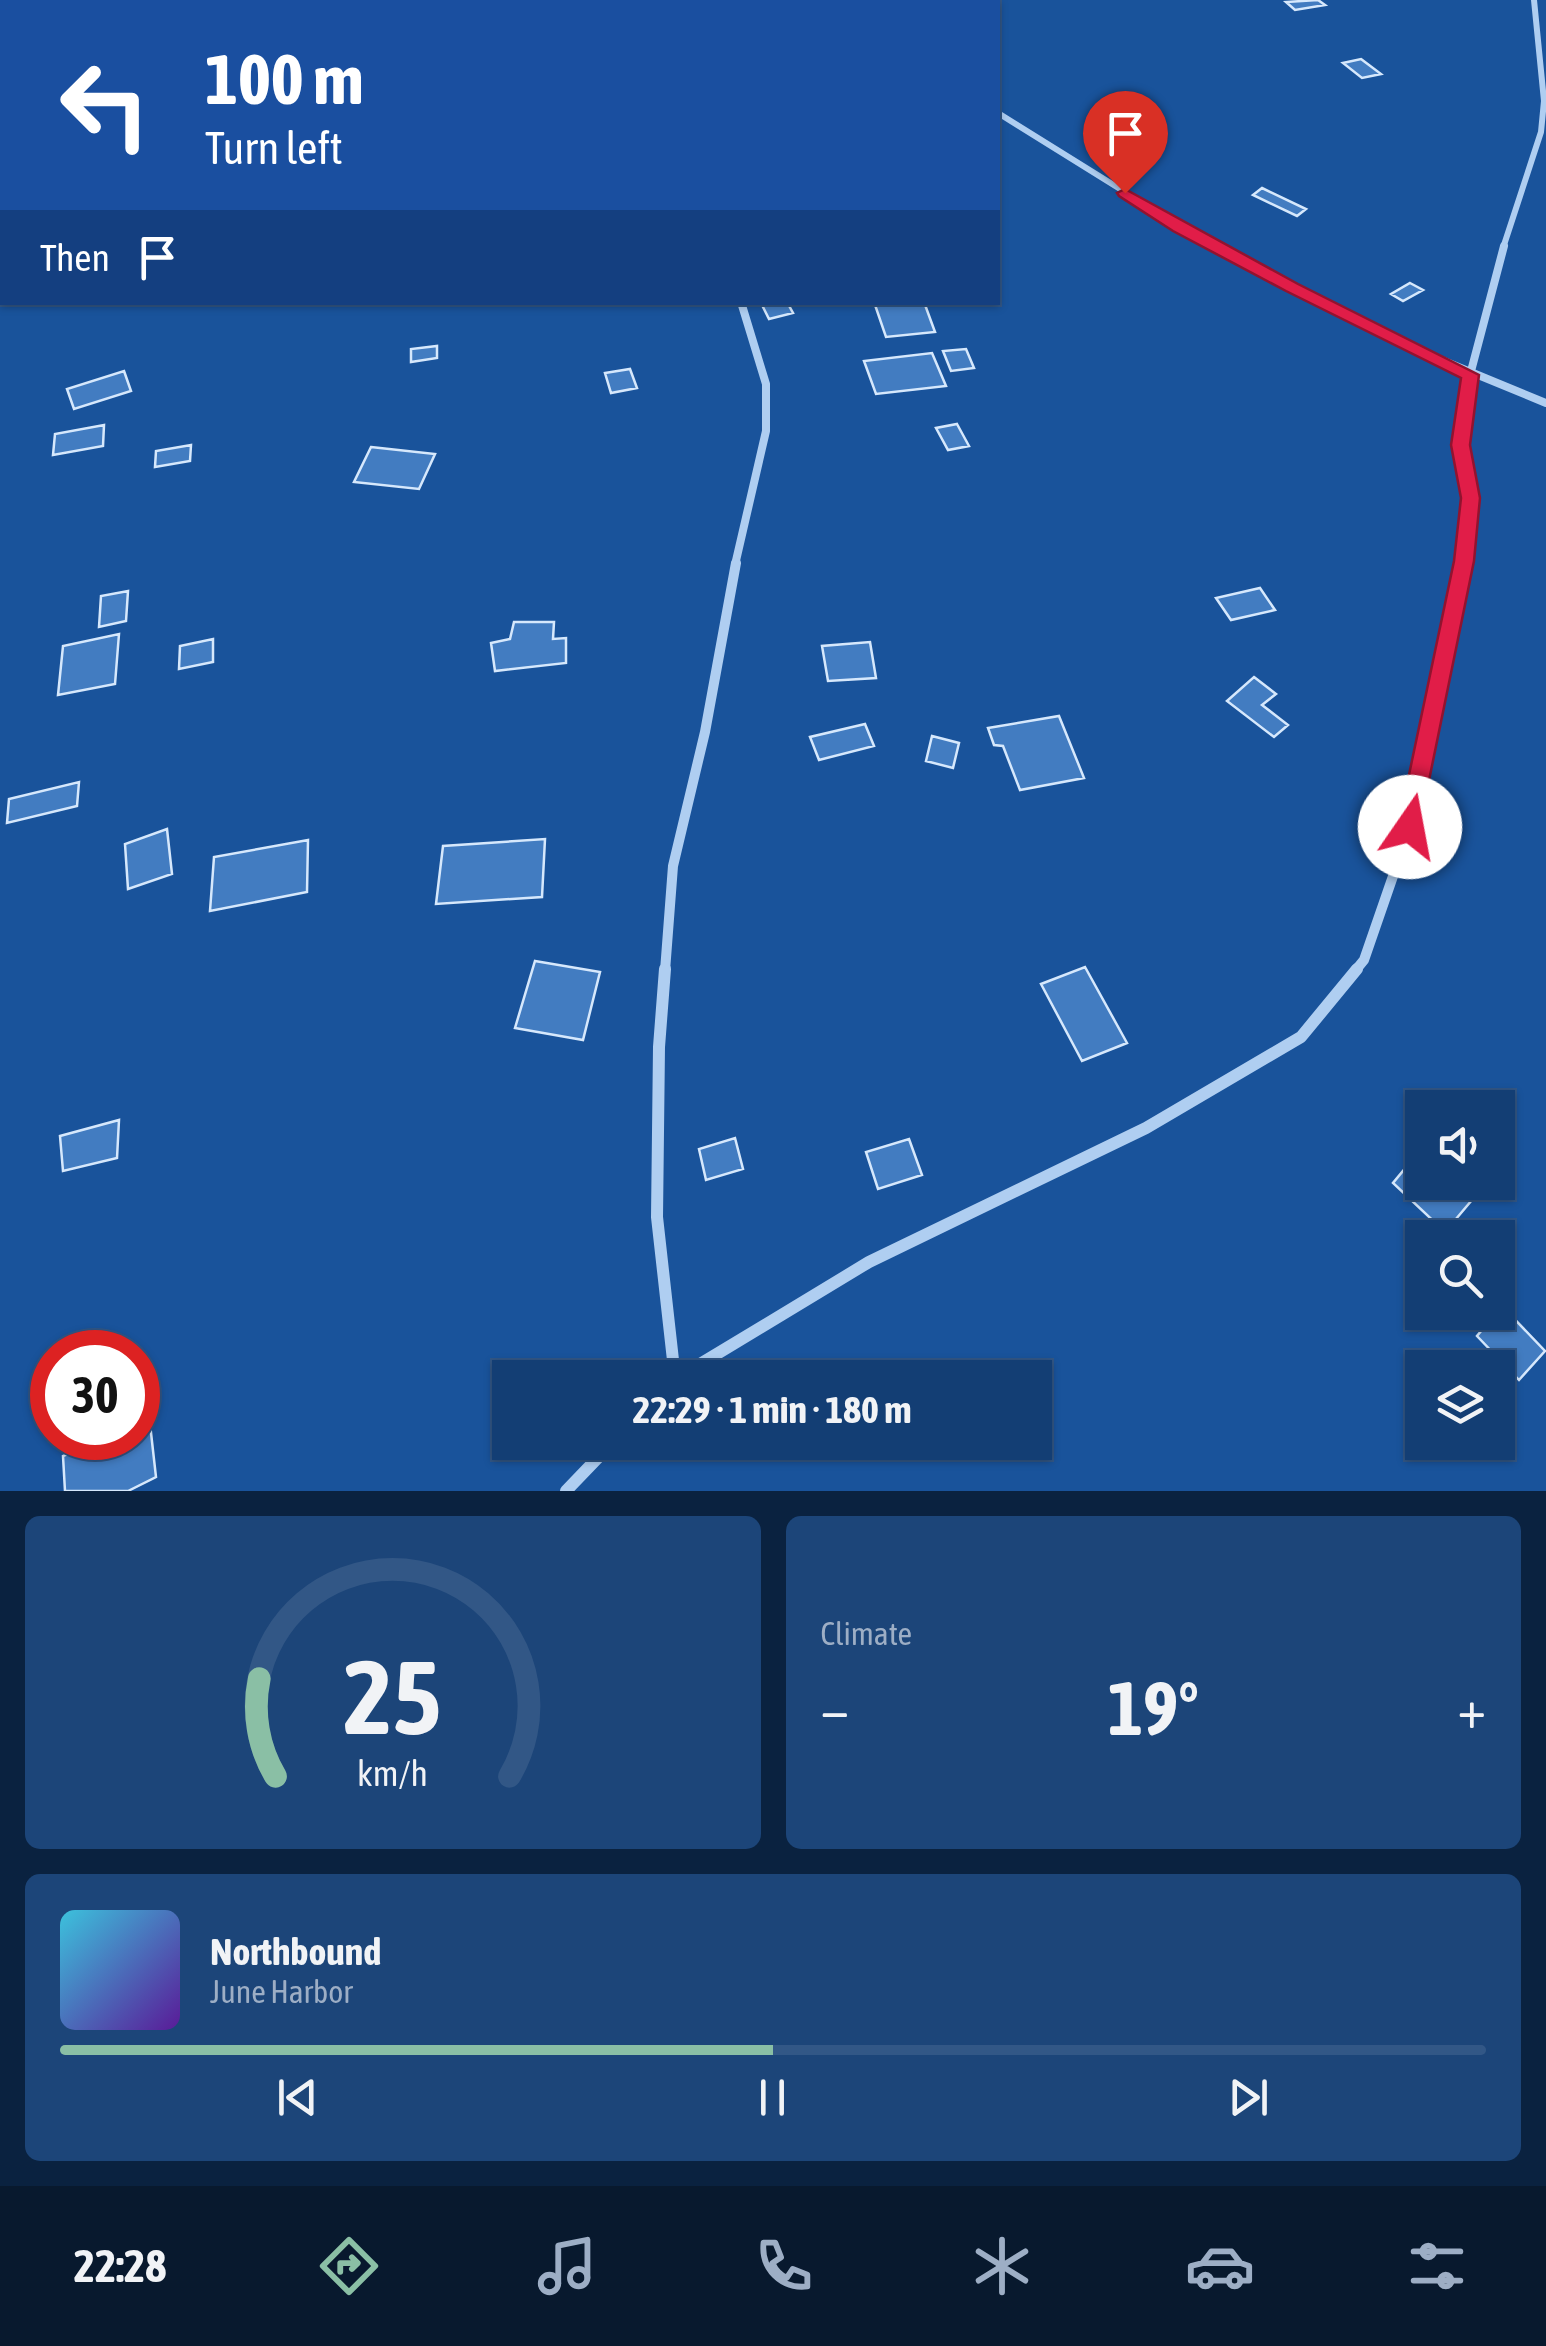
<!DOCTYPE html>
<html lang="en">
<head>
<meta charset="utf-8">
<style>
	:root { --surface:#133e74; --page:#1c4579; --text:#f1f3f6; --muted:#9daec5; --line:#325786; --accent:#8abfa5 }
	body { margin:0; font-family:"Asap Condensed",sans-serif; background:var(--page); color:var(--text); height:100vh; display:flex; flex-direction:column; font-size:38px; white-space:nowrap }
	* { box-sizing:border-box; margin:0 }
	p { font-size:32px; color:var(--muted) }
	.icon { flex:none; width:55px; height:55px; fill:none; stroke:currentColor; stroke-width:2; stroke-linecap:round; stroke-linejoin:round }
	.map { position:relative; height:1491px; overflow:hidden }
	.sheet { display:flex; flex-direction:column; gap:25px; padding:25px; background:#0a2240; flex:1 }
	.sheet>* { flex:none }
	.guide { position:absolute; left:0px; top:0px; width:1000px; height:305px; box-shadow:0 2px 8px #0004,0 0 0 2px var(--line); background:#1a4fa0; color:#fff; overflow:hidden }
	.tools { position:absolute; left:1405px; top:1090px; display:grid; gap:20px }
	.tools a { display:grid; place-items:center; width:110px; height:110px; border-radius:0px; background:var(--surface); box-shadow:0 2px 8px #0004,0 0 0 2px var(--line); font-size:50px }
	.speed { position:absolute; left:30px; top:1330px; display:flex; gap:20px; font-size:50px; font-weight:700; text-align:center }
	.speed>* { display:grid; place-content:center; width:130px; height:130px; border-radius:50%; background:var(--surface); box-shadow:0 2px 8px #0004,0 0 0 2px var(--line); line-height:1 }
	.speed .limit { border:15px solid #d22; background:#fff; color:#111 }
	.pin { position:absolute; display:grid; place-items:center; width:85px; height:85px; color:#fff; margin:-102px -42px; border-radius:50% 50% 50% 0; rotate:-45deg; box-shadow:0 0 10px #0007 }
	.pin .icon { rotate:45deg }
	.me { position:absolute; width:110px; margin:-55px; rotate:12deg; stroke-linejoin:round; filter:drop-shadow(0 0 8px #0008) }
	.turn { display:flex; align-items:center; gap:35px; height:210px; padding:0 40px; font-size:45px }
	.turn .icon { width:130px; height:130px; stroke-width:2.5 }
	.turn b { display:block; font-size:70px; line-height:85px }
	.then { display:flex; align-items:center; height:95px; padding:0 40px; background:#0003; gap:20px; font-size:38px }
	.big { font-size:75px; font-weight:700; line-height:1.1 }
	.sheet .card { flex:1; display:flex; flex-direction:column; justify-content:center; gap:15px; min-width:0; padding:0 35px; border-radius:15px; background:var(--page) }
	.sheet .dial { align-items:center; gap:0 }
	.dial svg { height:260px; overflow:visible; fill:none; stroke:var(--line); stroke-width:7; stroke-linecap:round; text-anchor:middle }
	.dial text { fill:var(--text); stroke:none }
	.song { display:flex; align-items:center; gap:30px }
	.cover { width:120px; height:120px; border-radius:15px; background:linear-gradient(135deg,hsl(190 70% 55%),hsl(270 70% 35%)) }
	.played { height:10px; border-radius:5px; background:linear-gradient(90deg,var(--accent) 50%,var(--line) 50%) }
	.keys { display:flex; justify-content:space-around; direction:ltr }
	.heat { display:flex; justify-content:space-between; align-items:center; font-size:55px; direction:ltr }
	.sheet .tiles { flex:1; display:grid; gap:25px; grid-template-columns:1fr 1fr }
	.card:last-child { grid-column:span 2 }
	.trip { position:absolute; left:492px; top:1360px; width:560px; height:100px; border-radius:0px; background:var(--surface); box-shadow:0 2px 8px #0004,0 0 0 2px var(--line); font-weight:700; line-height:100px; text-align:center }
	.menu { display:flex; height:160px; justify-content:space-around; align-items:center; background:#08192e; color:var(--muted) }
	.menu .icon { width:70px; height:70px }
	.menu .on { color:var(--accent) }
	.menu b { font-size:45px; color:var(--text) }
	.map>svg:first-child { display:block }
</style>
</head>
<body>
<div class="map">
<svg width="1546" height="1491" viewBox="0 0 1546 1491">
	<rect width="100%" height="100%" fill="#19539b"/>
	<path fill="#427cc1" stroke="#d6e8fc" stroke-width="2.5" d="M1318,0L1325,5L1295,10L1286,2Z
		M1361,59L1381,74L1362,78L1343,63Z
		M1262,188L1306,209L1297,216L1253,195Z
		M1410,283L1423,290L1403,301L1391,294Z
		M787,302L793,313L769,319L762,305Z
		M874,302H924L935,332L886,337Z
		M437,346V358L411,362V349Z
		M966,349L974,368L951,371L943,351Z
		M932,353L946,386L876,394L864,361Z
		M630,369L637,388L611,393L605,373Z
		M124,371L131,391L74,409L67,389Z
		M957,424L969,446L948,450L936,428Z
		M104,425L103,446L53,455L55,434Z
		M191,445L190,461L155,467L156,451Z
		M371,447L435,454L419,489L354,482Z
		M1260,588L1275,610L1231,620L1216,598Z
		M128,591L126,621L99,627L101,596Z
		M514,622H554L553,639L566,638V663L495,671L491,643L510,639Z
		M119,634L115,684L58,695L63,646Z
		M213,639V662L179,669L180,646Z
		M870,642L876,678L828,681L822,646Z
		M1254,677L1276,694L1262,705L1288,725L1274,737L1227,701Z
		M1059,716L1084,778L1020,790L1003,746L994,745L988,728Z
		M865,724L874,746L819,760L810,737Z
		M932,736L959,743L953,768L926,761Z
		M79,782L77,806L7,823L9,799Z
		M167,829L172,874L128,889L125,844Z
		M545,839L542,897L436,904L443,846Z
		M308,840L307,892L210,911L214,857Z
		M535,961L600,972L583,1040L515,1028Z
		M1085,967L1127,1043L1082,1061L1041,984Z
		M119,1120L117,1158L63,1171L60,1136Z
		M735,1138L743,1169L706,1180L699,1149Z
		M909,1139L922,1175L878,1189L866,1152Z
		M1422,1148V1182H1466L1477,1194L1445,1232L1393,1183Z
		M1502,1306L1545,1351L1519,1380L1477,1336Z
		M149,1415L156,1477L128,1491H65L63,1456L102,1438H138V1421Z"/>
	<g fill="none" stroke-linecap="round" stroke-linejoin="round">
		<path stroke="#afcef1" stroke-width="6" d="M833,0L838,2
			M998,113L1215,248
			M1503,248L1541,132L1544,101L1534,0"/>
		<path stroke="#afcef1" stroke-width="8" d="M1211,246L1405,345L1546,403
			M735,565L766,431V384L741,302
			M1463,565L1471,498L1460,445L1470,375L1504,246"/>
		<path stroke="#afcef1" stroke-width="10" d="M665,971L673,866L705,732L736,563
			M1355,971L1364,960L1410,827L1464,563"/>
		<path stroke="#afcef1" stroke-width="12" d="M665,969L659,1047L657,1217L675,1378
			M677,1378L869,1262L1146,1128L1301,1037L1357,969
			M566,1491L613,1442"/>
	</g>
	<path fill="#e11d48" stroke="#92132f" stroke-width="2.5" d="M1125,189L1298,284L1479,375L1470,445L1480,498L1474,561L1418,834L1410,837L1401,834L1398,827L1454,561L1461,498L1451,445L1461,378L1286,291L1173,231L1119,196L1117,193Z"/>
</svg>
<div class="tools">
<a><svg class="icon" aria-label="sound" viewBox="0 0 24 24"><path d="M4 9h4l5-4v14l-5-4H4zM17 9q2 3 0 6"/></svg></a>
<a><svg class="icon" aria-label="search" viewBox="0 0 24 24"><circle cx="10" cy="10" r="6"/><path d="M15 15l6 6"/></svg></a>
<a><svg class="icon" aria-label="layers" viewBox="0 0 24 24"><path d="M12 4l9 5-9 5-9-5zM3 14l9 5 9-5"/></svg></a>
</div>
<div class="speed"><div class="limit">30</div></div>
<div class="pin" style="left:1125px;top:193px;background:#d93025"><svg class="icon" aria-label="arrive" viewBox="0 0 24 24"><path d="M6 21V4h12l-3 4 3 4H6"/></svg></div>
<svg class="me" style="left:1410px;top:827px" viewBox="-20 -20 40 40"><circle r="19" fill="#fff"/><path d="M0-13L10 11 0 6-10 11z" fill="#e11d48"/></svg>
<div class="trip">22:29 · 1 min · 180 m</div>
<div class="guide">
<div class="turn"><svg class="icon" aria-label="left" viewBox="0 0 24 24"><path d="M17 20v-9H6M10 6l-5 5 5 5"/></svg><div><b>100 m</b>Turn left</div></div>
<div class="then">Then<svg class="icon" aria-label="arrive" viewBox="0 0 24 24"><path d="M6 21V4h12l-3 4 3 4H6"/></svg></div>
</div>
</div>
<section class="sheet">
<div class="tiles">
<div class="card dial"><svg viewBox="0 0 100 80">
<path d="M14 69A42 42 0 1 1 86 69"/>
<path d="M14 69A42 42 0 0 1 9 39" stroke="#8abfa5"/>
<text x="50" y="56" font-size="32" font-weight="700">25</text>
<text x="50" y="72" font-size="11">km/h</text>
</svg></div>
<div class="card"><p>Climate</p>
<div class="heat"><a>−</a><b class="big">19°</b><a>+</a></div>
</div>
<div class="card">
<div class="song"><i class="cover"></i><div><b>Northbound</b><p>June Harbor</p></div></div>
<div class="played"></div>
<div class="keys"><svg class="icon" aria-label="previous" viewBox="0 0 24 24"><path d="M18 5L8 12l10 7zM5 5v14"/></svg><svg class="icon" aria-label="pause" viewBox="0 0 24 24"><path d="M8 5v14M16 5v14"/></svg><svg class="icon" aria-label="next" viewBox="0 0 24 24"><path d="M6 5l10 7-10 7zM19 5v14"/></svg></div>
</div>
</div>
</section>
<nav class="menu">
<b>22:28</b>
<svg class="icon on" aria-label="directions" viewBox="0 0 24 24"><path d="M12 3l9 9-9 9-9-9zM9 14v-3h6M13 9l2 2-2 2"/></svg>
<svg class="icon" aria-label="music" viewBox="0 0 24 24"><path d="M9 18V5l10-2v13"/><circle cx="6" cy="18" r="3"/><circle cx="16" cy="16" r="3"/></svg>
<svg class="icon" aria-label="phone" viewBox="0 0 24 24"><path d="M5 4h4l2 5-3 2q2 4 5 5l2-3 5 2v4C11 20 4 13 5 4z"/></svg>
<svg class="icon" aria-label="climate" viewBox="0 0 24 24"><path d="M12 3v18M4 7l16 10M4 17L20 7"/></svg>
<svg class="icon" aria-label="car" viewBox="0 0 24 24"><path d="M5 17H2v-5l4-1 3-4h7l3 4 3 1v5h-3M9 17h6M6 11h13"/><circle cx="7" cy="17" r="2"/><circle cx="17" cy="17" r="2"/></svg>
<svg class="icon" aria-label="filters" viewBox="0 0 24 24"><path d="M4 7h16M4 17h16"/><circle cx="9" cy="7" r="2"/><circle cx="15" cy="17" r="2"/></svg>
</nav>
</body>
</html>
